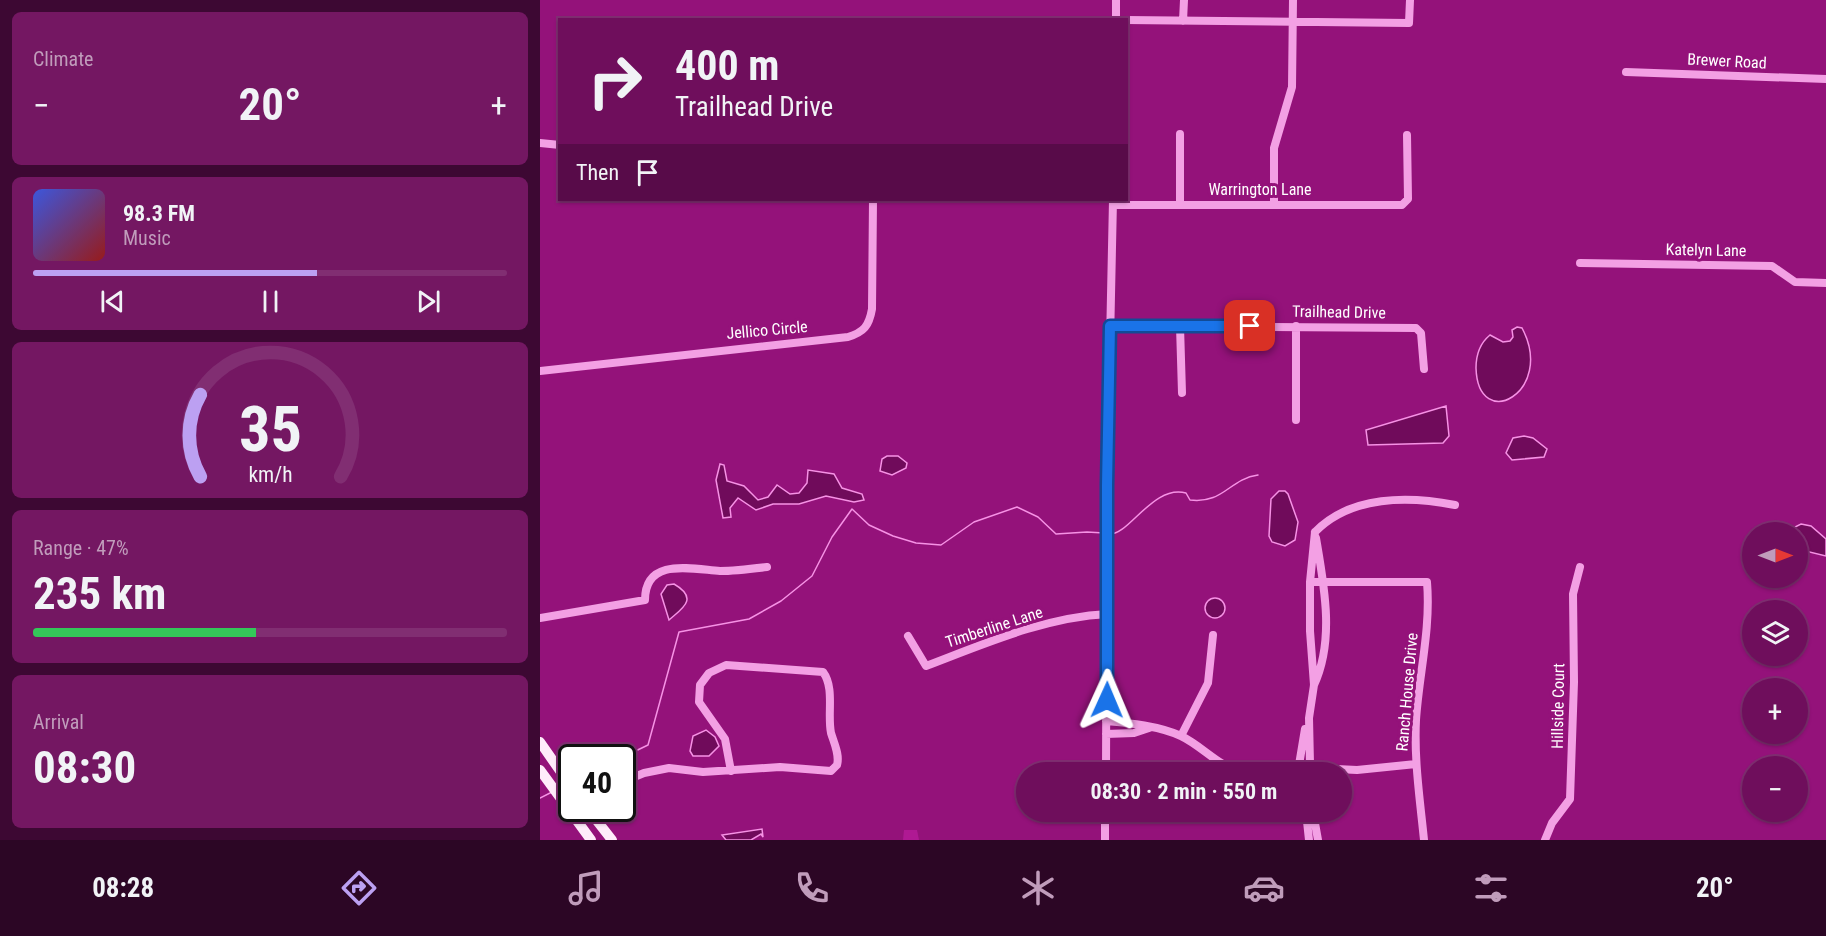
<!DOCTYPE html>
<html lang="en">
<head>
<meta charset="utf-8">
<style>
	:root { --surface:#6f0e5c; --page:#741762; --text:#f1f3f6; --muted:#c09cbb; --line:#812e72; --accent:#bca0f2 }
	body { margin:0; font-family:"Roboto Condensed",sans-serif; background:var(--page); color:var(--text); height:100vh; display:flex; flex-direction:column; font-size:22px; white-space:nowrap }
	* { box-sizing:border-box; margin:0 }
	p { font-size:20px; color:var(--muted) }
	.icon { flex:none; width:33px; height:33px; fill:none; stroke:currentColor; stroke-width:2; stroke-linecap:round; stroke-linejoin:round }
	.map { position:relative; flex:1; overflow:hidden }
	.panel { display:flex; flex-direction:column; gap:12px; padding:12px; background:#3d0833; width:540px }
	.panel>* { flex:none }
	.guide { position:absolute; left:18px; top:18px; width:570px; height:183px; border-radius:0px; box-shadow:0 2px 4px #0004,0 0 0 2px var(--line); background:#6f0e5c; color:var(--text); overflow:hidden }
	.needle { width:39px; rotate:90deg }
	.tools { position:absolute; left:1202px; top:522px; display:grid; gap:12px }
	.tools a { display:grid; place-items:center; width:66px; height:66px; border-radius:50%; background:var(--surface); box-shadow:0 2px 4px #0004,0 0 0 2px var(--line); font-size:30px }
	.speed { position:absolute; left:18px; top:744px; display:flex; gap:12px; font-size:30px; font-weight:700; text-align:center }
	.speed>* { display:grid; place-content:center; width:78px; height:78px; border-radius:50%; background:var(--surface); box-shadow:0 2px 4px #0004,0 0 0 2px var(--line); line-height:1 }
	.speed .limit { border:3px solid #111; border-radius:9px; background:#fff; color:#111 }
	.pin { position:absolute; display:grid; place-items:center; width:51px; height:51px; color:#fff; margin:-26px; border-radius:12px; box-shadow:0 3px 9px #0006 }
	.me { position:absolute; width:66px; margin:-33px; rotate:1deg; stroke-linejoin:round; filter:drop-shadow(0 0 4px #0008) }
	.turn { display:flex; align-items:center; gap:21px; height:126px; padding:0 18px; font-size:27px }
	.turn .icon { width:78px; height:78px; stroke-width:2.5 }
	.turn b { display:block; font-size:42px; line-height:51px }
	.then { display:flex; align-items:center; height:57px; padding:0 18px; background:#0003; gap:12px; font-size:22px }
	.big { font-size:45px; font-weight:700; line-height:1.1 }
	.panel .tile { flex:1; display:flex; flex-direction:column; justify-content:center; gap:9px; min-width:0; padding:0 21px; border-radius:9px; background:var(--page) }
	.panel .dial { align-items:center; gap:0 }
	.dial svg { height:156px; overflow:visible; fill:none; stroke:var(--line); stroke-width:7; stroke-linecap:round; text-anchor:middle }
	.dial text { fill:var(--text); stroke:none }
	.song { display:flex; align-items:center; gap:18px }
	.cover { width:72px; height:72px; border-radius:9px; background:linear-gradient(135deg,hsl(230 70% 55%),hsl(0 70% 35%)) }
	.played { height:6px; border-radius:3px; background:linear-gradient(90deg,var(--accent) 60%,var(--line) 60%) }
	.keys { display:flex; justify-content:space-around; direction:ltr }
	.heat { display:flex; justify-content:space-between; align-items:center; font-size:33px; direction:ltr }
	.charge { height:9px; border-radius:4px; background:linear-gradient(90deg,#34c759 47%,var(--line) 0) }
	.trip { position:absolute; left:476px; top:762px; width:336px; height:60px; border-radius:30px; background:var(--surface); box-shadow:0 2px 4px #0004,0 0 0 2px var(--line); font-weight:700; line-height:60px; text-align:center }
	.tabs { display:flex; height:96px; justify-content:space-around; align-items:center; background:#2c0625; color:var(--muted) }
	.tabs .icon { width:42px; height:42px }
	.tabs .selected { color:var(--accent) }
	.tabs b { font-size:27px; color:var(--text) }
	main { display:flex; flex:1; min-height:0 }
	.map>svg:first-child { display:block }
</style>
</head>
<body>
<main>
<section class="panel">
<div class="tile"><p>Climate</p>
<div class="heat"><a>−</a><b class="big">20°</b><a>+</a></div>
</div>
<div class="tile">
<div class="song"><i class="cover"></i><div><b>98.3 FM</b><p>Music</p></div></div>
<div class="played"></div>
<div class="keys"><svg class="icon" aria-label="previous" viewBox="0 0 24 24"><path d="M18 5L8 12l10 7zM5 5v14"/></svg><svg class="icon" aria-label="pause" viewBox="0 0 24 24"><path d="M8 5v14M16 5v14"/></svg><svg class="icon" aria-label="next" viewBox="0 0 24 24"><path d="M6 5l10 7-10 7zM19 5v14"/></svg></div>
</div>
<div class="tile dial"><svg viewBox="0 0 100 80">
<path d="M14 69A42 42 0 1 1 86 69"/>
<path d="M14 69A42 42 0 0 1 14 27" stroke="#bca0f2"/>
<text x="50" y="56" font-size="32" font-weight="700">35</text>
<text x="50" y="72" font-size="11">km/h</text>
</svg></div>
<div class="tile"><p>Range · 47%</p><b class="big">235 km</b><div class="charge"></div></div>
<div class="tile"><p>Arrival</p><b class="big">08:30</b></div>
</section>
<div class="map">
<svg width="1286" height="840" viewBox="0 0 1286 840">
	<rect width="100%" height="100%" fill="#94127a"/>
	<path fill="#af1993" d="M364,830H377L379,840H363Z"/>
	<path fill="#700b5b" stroke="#f692e5" stroke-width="1.5" d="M977,327L982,328C1016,392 938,434 936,368C936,355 939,344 950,335L963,342L970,341L973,337L972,330Z
		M906,406L909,436L903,443L828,445L826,430Z
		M984,436L993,438L1007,449L1004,457L972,460L966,453L973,438Z
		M347,456H358L367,463L366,468L352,475L340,471L342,459Z
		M180,464L184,465L187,481L204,486L218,500L228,497L237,485L250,494L259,493L267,483L268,470L294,474L302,488L322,494L324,500L314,502L286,496L259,504H233L216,510L198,498L190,508L191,517L183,518L176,480Z
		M739,491H745L748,494L758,522L755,540L745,546L732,542L729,536L731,499Z
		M1261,524L1271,526L1286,539V556L1257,549V532L1247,531Z
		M134,584C160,599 141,609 129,620L121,594L127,585Z
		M665 608a10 10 0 1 1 20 0a10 10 0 1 1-20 0Z
		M166,730L175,737L179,746L169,756H153L150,751L153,736Z
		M222,829L223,837L221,834L211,840H186L182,835Z"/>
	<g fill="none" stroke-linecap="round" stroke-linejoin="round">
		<path stroke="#f692e5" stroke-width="1.5" d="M569,534C589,536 613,484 646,493L650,500C684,504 689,479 718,475
			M81,758L108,745L139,632L209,619L241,601L272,576L292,537L312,509L329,525L353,536L376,543L401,545L434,522L477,507L498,517L516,534L547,532L564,533
			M0,798L12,792"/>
		<path stroke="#f3a0e4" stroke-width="8" d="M576,20V0
			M586,20L869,23L870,0
			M643,21L644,0
			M1086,72L1286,79
			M0,143L20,145
			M734,204V148L752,87L753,0
			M573,205H862L868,199L867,135
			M640,205V134
			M1040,263L1232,266L1255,282L1286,283
			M570,326L876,328L881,333L884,369
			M640,326L642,393
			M0,371L308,337C324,332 329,326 332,309L333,200
			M756,420V326
			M775,532C811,495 869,496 915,505
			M770,582H887C891,629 879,674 876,720C874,760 880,800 884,840
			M0,618L105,600C105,557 152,569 180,571C195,571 211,569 227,567
			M368,636L386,666C444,644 505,617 568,614
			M774,685C795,640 784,585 776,538
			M566,721C590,723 619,726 641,736C662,746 678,766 701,772
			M566,734L594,733L609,728
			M641,736L668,683L673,635
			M770,764L769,718L774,685L770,631V582L775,532
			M759,765L765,729
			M776,768L817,770L876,764
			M566,772L567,485L573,200
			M744,772L753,771
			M82,782L104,773L129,768L163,772L240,767L291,771L297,765C300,755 294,743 291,733C287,714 295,688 283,672L186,665L169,673L160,685L159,702L185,739L191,771
			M766,812L769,840
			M773,812L778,840
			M565,840V812
			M1005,840L1012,823L1030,799L1034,682L1033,594L1040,567"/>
		<path stroke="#ffecfa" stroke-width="10" d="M0,742L32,788
			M0,770L51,840
			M47,808L72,840"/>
	</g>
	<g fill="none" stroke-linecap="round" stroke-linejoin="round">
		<defs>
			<path id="route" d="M567,700V485L570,326H710"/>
		</defs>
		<use href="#route" stroke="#114b97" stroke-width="15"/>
		<use href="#route" stroke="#1a73e8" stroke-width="10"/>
	</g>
	<g text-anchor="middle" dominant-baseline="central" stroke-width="6" stroke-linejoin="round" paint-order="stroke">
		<g font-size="16" fill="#fff" stroke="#94127a">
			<text transform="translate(1187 61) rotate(3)">Brewer Road</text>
			<text x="720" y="189">Warrington Lane</text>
			<text transform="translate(1166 250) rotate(1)">Katelyn Lane</text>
			<text transform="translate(799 312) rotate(1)">Trailhead Drive</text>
			<text transform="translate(227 330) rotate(-5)">Jellico Circle</text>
			<text transform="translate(454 627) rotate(-18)">Timberline Lane</text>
			<text transform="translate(867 692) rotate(-85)">Ranch House Drive</text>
			<text transform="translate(1018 706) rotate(-89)">Hillside Court</text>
		</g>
	</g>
</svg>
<div class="tools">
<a><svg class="needle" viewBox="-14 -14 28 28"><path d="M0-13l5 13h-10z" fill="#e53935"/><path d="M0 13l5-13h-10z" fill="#c09cbb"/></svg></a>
<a><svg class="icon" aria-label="layers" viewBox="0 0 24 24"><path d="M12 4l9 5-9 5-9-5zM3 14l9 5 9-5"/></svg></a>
<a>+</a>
<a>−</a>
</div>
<div class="speed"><div class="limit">40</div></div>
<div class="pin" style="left:710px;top:326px;background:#d93025"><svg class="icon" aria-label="arrive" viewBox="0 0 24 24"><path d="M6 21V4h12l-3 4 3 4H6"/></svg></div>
<svg class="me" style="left:567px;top:700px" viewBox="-20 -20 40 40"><path d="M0-17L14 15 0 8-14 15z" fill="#1a73e8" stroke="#fff" stroke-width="4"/></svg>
<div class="trip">08:30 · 2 min · 550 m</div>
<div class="guide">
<div class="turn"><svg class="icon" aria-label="right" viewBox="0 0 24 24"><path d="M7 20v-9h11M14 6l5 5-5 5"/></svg><div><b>400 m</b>Trailhead Drive</div></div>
<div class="then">Then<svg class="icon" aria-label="arrive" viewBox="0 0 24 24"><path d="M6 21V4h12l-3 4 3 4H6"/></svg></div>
</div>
</div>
</main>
<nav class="tabs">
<b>08:28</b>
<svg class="icon selected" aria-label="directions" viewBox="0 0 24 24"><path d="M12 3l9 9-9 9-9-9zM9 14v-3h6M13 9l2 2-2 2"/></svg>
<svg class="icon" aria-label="music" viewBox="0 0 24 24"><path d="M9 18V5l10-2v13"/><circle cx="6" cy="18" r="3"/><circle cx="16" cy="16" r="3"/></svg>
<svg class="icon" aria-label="phone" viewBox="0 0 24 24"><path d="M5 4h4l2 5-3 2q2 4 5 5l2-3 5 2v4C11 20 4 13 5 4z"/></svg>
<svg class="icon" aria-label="climate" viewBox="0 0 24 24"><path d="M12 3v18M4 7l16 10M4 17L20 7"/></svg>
<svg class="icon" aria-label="car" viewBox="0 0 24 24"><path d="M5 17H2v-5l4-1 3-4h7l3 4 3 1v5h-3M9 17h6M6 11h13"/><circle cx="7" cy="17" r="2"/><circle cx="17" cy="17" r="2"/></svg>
<svg class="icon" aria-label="filters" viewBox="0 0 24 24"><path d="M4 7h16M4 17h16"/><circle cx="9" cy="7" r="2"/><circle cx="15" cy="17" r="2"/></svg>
<b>20°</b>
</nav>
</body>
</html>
